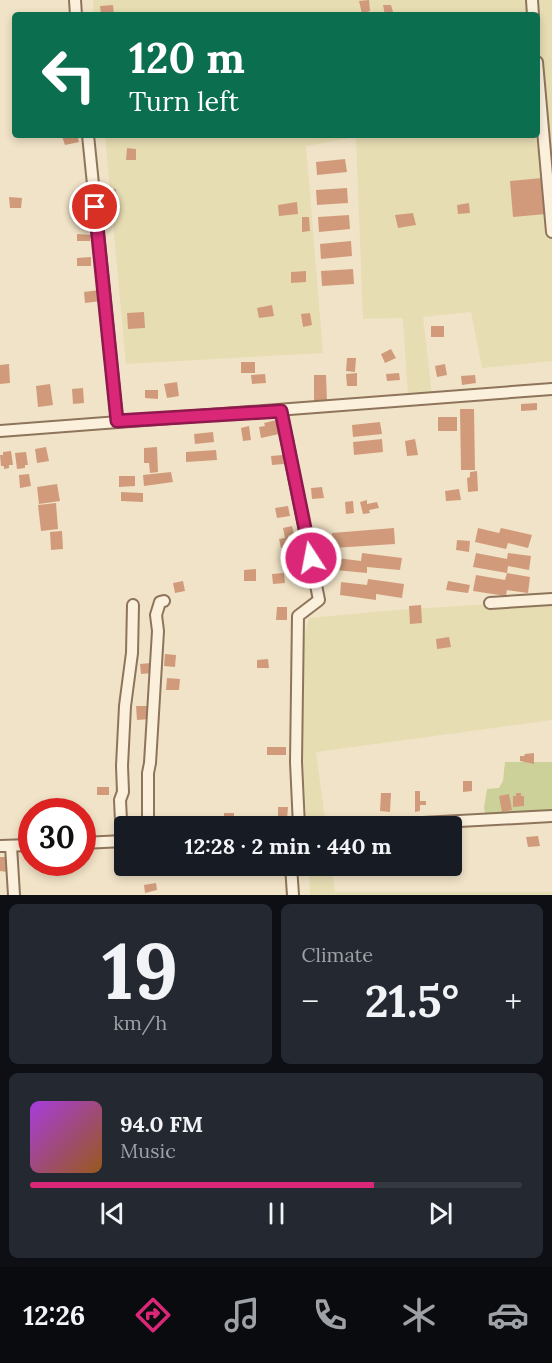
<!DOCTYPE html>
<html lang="en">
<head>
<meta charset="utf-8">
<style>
	:root { --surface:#171b24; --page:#242831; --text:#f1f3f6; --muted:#9ea1a6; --line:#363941; --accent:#db2777 }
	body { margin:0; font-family:Lora,serif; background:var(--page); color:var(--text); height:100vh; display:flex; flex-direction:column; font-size:22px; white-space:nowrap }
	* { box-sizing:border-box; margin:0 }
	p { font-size:20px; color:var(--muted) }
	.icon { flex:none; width:33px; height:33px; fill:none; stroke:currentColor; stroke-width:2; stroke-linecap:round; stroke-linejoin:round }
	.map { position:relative; height:895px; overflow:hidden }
	.details { display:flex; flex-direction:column; gap:9px; padding:9px; background:#0d0f14; flex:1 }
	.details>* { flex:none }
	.top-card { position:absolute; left:12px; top:12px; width:528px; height:126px; border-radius:6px; box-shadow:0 3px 9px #0003; background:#0b6e4f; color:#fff; overflow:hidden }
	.speed { position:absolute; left:18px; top:798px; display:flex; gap:12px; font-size:30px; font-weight:700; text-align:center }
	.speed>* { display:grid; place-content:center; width:78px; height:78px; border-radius:50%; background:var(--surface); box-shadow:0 3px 9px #0003; line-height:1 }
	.speed .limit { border:9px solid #d22; background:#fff; color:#111 }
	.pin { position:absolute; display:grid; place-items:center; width:51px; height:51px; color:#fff; margin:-26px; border:3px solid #fff; border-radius:50%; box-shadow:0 2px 6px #0007 }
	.me { position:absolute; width:66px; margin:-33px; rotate:349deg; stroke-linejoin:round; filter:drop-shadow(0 0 4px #0008) }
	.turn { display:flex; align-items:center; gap:21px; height:126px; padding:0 18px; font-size:27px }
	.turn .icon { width:78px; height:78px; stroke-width:2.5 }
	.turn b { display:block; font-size:42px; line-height:51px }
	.big { font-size:45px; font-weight:700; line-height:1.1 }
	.details .widget { flex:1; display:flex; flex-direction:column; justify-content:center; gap:9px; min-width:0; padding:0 21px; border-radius:9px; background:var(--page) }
	.details .dial { align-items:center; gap:0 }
	.dial b { font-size:78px; line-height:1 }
	.song { display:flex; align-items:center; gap:18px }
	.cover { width:72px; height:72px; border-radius:9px; background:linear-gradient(135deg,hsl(280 70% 55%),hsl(30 70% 35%)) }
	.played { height:6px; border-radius:3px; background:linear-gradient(90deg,var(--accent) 70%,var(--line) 70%) }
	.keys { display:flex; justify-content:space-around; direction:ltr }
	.heat { display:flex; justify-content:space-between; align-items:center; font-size:33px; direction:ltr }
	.details .tiles { flex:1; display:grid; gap:9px; grid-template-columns:1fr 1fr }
	.widget:last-child { grid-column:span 2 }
	.trip { position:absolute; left:114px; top:816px; width:348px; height:60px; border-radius:6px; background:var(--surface); box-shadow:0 3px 9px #0003; font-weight:700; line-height:60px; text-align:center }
	.menu { display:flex; height:96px; justify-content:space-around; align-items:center; background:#090b0e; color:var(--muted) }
	.menu .icon { width:42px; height:42px }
	.menu .active { color:var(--accent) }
	.menu b { font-size:27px; color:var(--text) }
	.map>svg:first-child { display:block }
</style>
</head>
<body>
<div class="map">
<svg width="552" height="895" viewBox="0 0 552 895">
	<rect width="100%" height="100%" fill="#f1e3c7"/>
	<path fill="#e7ddb3" d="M93,0H552V361L482,368L471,312L423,317L432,395L408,397L403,318L363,319L356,137L306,146L323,353L126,364L105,135H537V15H94Z
		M552,600V720L316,752L326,826H307L297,664L309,618L396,610Z
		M309,866H331L335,892H552V895H310Z"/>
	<path fill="#ccd099" d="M505,762H552V814L486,819L484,808L487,789L499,788L503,781Z"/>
	<path fill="#d19b7b" d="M369,0L370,11L362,14L359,1Z
		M113,5L114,15H101L100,6Z
		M383,5H391L394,15H385Z
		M77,135L79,142L65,145L62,136Z
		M127,148L136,149V160H126Z
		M345,159L347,172L317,175L316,162Z
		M542,178L546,214L513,217L510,181Z
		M347,188L348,203L317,205L316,190Z
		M105,189H116L117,200L106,201Z
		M85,193V207H73V194Z
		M9,197L22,198L21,208H10Z
		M297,202L298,214L279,216L278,205Z
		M469,203L470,213L458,214L457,205Z
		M413,213L416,225L398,228L395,215Z
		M349,215L350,229L319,232L318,217Z
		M302,217H309L310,231L302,232Z
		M77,234L91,235L90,241H77Z
		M351,241L352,256L321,259L320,244Z
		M91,257V266H77V258Z
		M353,269L354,284L322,286L321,271Z
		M306,271V282L291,283V272Z
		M99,290L101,301L85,303L84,292Z
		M272,305L274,316L259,318L257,308Z
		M144,312L145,328L128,329L127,313Z
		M310,313L312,325L303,327L301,314Z
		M431,326H444V337H431Z
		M391,349L396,358L385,363L381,354Z
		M347,358H356L355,372L346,371Z
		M241,362H255V373H241Z
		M9,364L10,383L0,384V365Z
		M445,364L447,375L437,377L435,366Z
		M357,373V386H347L346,374Z
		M399,373L400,380L387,381L386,374Z
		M265,374L266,383L252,384L251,375Z
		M314,375H326L327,402L314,403Z
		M475,375L476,383L462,385L461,376Z
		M177,382L179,396L167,398L164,384Z
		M50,384L53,405L38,407L36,386Z
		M83,388L84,403L73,404L72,389Z
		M145,390H158V399L145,398Z
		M537,403V410L521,411V404Z
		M460,409H474L475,470H461Z
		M438,417H457V431H438Z
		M276,420L279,434L261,438L259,427L265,426L264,423Z
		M380,422L382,434L353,437L352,425Z
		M249,426L251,440L243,441L241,428Z
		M213,432L214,442L195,444L194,434Z
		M382,439L383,452L354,455L353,442Z
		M415,439L418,455L407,456L405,441Z
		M46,447L49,461L37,463L35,449Z
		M157,447L158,472L150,473L149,463H144V448Z
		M216,450L217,460L186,462V452Z
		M11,451L13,465H9V468L4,469V466H1L0,455H3V452Z
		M26,452L28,465H25V468L17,469L15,453Z
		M283,455L284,464L272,465L271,456Z
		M477,471L478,491L468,492L467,478L470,477V472Z
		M171,472L173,482L144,486L143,475Z
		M29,474L31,486L20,488L19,475Z
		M119,476H135V486L119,487Z
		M57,484L60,501L39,504L37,487Z
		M322,487L324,498L312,499L311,488Z
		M459,489L461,500L446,501L445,491Z
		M121,492L143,493V502L121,501Z
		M367,500V504L377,502L379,508L369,510L370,513L363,514L360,502Z
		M353,501L354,513L346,514L345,502Z
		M56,503L58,529L41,531L38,505Z
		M288,506L290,516L277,518L275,508Z
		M292,526L294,534L288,536L290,545L281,548L279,539L285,538L283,528Z
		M394,528L395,544L333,548L332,533Z
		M478,528L499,533L501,528L532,535L528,548L508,543L506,549L475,542Z
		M62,531L63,549L51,550L50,532Z
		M457,540L470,541L469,552L456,550Z
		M362,553L402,558L400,570L367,567V573L335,570L337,558L361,561Z
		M476,553L507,559L508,553L531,556L529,570L508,566L507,573L473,567Z
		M256,569V581H244V570Z
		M284,573L285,583L273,584L272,574Z
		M507,573L530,577L528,593L507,590L506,596L473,591L476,575L505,580Z
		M368,579L404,584L402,598L376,594V600L340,595L341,582L367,585Z
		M183,581L185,591L175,593L173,583Z
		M448,581L470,585L468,593L446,590Z
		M421,605L422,623L410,624L409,606Z
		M277,607H287V620H276Z
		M449,637L451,647L437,649L436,639Z
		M165,654L176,655L175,667L164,666Z
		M268,659L269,668H257V660Z
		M151,663L152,673L141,674L140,664Z
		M167,678L180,679L179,690H166Z
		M136,706H148L149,719L137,720Z
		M267,747H286V755H267Z
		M534,753V764L520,761V756H524L525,754Z
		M463,781H472V791L463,792Z
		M97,787H109V795H97Z
		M415,791H420V801H426V805H420V811L415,812Z
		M381,793H391L390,812L380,811Z
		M516,793H521V796H524V806L513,807V796H516Z
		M509,794L512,810L502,812L499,796Z
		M278,807H288L287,819L278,818Z
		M224,813H234V823H224Z
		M538,836L540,846L528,847L526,837Z
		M460,851V863H455V868H448V866H452V852Z
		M0,857H8L7,872L0,871Z
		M156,883L157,890L145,893L144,885Z"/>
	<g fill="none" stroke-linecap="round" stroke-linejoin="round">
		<defs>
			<path id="minor" d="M75,0L76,15
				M532,0L533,15
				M537,62L552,232
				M88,135L117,421
				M281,411L319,600L298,616L296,762L299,826
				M0,431L552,389
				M490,603L552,599
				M148,826V773L150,763L158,631L156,615L160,602L164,601
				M367,826L552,816
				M122,841L120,800L123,792L122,766L125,706L132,653L133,605
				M82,843L124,841
				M0,846L32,845
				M11,846L14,895
				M291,866L293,895"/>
		</defs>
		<use href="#minor" stroke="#8e745b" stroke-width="14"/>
		<use href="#minor" stroke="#fbf0db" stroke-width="10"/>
	</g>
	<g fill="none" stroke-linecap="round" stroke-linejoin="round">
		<defs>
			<path id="route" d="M95,207L117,421L281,411L311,558"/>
		</defs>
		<use href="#route" stroke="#8e194d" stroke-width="15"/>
		<use href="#route" stroke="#db2777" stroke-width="10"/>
	</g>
</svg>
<div class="speed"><div class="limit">30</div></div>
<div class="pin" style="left:95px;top:207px;background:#d93025"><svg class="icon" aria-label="arrive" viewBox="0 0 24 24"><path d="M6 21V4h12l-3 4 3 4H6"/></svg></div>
<svg class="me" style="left:311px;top:558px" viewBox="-20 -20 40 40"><circle r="17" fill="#db2777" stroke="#fff" stroke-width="3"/><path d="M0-11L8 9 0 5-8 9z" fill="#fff"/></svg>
<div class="trip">12:28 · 2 min · 440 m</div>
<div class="top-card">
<div class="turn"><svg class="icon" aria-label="left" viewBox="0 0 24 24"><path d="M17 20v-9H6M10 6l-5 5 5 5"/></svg><div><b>120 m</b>Turn left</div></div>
</div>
</div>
<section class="details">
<div class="tiles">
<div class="widget dial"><b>19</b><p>km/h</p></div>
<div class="widget"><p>Climate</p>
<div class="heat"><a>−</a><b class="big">21.5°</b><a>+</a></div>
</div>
<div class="widget">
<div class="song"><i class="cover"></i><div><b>94.0 FM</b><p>Music</p></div></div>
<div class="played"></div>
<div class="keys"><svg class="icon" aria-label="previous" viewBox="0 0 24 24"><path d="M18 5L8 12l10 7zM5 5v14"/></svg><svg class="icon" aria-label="pause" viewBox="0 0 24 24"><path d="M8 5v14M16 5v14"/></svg><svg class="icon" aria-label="next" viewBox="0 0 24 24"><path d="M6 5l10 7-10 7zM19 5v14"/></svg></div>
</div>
</div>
</section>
<nav class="menu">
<b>12:26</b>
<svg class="icon active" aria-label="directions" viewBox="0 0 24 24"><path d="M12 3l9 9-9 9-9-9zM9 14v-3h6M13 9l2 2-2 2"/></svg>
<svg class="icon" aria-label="music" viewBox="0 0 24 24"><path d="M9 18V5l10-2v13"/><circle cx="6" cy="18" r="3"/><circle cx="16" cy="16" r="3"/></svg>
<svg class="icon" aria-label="phone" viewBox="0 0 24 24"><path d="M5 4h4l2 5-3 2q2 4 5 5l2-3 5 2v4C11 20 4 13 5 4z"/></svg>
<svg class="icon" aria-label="climate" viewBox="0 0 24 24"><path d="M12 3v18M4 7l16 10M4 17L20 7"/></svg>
<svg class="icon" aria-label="car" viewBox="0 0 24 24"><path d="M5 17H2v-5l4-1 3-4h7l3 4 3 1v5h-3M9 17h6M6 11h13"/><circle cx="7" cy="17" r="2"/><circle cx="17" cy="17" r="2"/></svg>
</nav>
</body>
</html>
